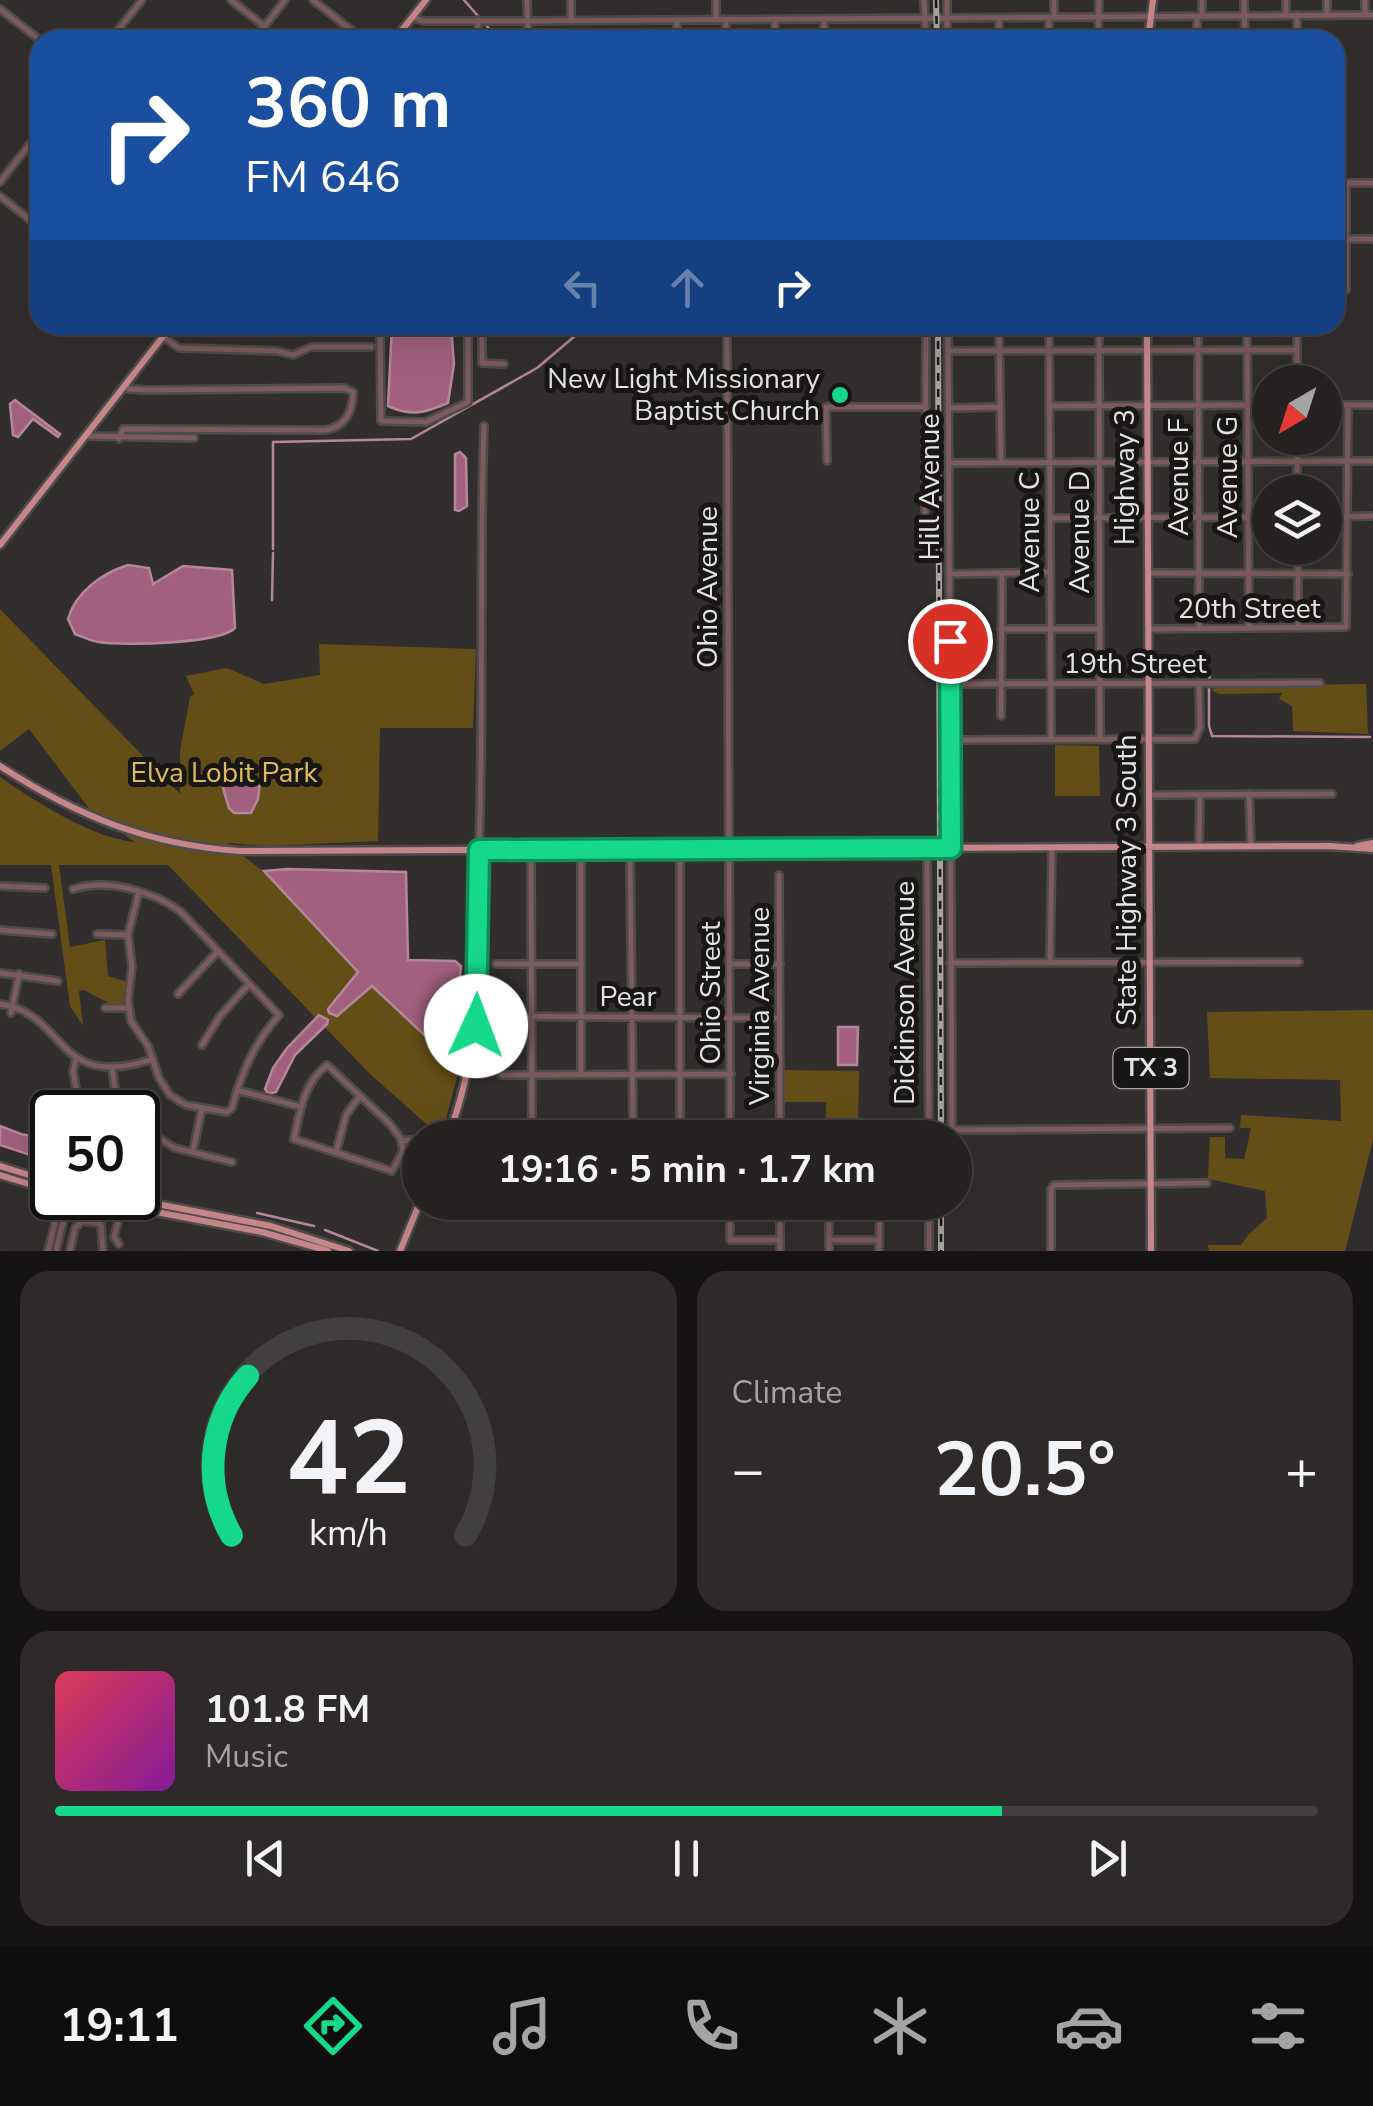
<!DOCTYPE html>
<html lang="en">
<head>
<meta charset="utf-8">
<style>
	:root { --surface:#262222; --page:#2e2a2a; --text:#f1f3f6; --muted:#a4a4a5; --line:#423f40; --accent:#15d989 }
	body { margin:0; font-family:"Nunito Sans",sans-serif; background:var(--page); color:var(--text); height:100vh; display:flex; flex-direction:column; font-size:38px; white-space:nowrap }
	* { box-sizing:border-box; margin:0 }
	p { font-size:32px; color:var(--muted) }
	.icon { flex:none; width:55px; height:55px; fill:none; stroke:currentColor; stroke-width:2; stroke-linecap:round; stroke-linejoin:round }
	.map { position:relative; height:1251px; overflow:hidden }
	.side { display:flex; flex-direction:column; gap:20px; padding:20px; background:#151313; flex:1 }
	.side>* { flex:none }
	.top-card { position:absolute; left:30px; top:30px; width:1315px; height:305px; border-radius:30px; box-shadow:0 10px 40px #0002,0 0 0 2px var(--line); background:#1a4fa0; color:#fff; overflow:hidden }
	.needle { width:65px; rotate:219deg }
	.buttons { position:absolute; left:1252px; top:365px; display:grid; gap:20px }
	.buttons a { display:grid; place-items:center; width:90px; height:90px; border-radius:50%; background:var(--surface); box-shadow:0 10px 40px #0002,0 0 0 2px var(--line); font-size:50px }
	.speed { position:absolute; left:30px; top:1090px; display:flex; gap:20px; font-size:50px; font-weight:700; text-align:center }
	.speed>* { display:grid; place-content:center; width:130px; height:130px; border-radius:50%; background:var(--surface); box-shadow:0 10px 40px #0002,0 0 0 2px var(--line); line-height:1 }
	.speed .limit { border:5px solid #111; border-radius:15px; background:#fff; color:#111 }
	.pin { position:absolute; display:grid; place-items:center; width:85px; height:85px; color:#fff; margin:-42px; border:5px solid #fff; border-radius:50%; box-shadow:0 2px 10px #0007 }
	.me { position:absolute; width:110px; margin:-55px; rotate:2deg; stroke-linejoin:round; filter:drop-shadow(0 0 8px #0008) }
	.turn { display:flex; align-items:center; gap:35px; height:210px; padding:0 50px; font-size:45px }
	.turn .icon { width:130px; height:130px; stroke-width:2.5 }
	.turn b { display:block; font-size:70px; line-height:85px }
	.lanes { display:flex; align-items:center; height:95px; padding:0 50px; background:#0003; justify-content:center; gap:50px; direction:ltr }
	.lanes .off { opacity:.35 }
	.big { font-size:75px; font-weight:700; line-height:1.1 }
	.side .card { flex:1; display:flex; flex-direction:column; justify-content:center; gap:15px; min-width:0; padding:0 35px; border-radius:30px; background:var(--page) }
	.side .dial { align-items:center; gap:0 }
	.dial svg { height:260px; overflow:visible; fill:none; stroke:var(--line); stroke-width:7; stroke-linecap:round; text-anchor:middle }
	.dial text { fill:var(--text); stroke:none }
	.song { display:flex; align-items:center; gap:30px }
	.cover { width:120px; height:120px; border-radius:15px; background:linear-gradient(135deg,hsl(350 70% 55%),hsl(290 70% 35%)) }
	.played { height:10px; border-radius:5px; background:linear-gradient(90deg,var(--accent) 75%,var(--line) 75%) }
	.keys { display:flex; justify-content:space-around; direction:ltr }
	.heat { display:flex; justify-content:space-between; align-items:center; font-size:55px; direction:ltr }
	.side .tiles { flex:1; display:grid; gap:20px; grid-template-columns:1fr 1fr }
	.card:last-child { grid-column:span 2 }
	.trip { position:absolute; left:402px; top:1120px; width:570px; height:100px; border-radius:50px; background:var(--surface); box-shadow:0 10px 40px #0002,0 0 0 2px var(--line); font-weight:700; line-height:100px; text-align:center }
	.tabs { display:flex; height:160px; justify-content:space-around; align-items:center; background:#0f0e0e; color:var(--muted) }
	.tabs .icon { width:70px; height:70px }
	.tabs .current { color:var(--accent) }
	.tabs b { font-size:45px; color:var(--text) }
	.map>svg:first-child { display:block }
</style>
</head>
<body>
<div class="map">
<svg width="1373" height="1251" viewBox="0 0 1373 1251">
	<rect width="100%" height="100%" fill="#322e2d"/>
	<path fill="#634e17" d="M0,609L180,794V751L190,697L194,694L186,676L227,668L264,684L320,675L319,644L476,649L473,728H380L378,841L265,846L227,843L265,873L358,972L334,1001L329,1012L332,1015L372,986L459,1070L441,1137L370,1074L168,865H59L70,947L105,940L108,976L128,982L123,1006H114L84,990L79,991L83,1026L70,1006L51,865H0V777C36,802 92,838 135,842L91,811L29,729L0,751Z
		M1366,684L1368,734L1293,731L1292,706L1279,699L1282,693L1220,694L1212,691L1216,686Z
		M1055,745L1099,746L1100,796H1055Z
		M1373,1010V1139L1345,1251H1209L1208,1245H1241L1248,1235L1267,1218L1265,1191L1208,1179L1210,1137H1225V1158L1244,1159L1251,1128H1240L1241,1115L1341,1121L1340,1080L1210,1078L1207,1012Z
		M784,1070L859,1071L858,1124L826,1123V1102H783Z"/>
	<path fill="#a1607d" stroke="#b5879b" stroke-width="2.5" d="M392,325H451L454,364L448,403C424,413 412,417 388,406Z
		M15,400L60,434L58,437L33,419L18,437L13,435L10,404Z
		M460,452L466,458L467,506L459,511L455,510V454Z
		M128,565L149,568L153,584L183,566L232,570L235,628C219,644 123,646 99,642C91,641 83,637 75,634L68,619C76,591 103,573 128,565Z
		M242,771L258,778L260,781L258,799L251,813H234L229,808L223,788L227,778Z
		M287,869L406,872L408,960L455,961L461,966L451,1060L372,986L337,1016L329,1013L328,1009L358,972L264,871Z
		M319,1015L328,1020L327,1024L295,1055L276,1092L268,1094L265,1089L273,1068L287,1048Z
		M838,1027H858L857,1065H838Z
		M0,1126L21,1134L52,1140V1162L0,1145Z"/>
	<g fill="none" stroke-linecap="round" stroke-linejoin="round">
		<path stroke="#b5879b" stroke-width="2.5" d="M464,0L499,40
			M273,549V442L411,439L537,368L588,325
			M272,600L273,553
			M1163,674H1204L1210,676L1209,679
			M1209,688V726L1212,736L1370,737
			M257,1213L314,1226
			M325,1230L378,1251"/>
		<defs>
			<path id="minor" d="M231,0L264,26
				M313,0L364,40
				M527,0L528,40
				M716,0V19L726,20V40
				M924,0L926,40
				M1054,0V17
				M1202,0V17
				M1244,0L1245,40
				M1286,0V16
				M1365,0V15
				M0,9L40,40
				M1327,15V0
				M412,17L423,21H527L1373,15
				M999,18V40
				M1197,18V40
				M775,19V40
				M824,19V40
				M478,20V40
				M571,20V0
				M110,40L142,0
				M254,40L285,0
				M677,40V20
				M947,40V0
				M1048,40L1049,17
				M1098,40L1099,0
				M1297,40V15
				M0,182L40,131
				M1335,183H1373
				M0,196L40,228
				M1335,239H1373
				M1335,293L1346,290V183
				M380,325L381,421L426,422L468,402V325
				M482,325V363L504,364
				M727,325L730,1138
				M948,325L952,1129
				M999,325L1001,462
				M1049,325L1051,739
				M1099,325L1100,738
				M1198,325L1199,628
				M1247,325L1249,628
				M1297,325V382
				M163,337L179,348L277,351L293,355L311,347H371
				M950,351L1297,350
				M1325,405H1373
				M1050,406L1270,405
				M949,408L1000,407
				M86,436L194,438
				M1297,438V492
				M119,439L123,429L326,430C346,426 353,411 353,392L344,388L148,390L129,389L125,385
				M827,461L826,407H926
				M949,463L1373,461
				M925,512L926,325
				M1325,517L1373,516
				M1053,518L1270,517
				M1298,548V628
				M1148,573L1348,574
				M950,574L1050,572
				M1001,629H1100
				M1149,629L1346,627L1348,405
				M950,684L1320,683
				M1001,716L1002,574
				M950,740L1195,739L1200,727L1199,684
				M1249,794L1251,846
				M1149,795L1332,794
				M1199,846L1200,795
				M927,848L929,1138
				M630,849L633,1119
				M479,850C484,709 479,567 484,426
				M531,850L532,1133
				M680,857V1121L684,1127L692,1129L781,1130
				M779,875L780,1138
				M0,886L45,888
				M73,889C108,878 151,891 180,911L279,1015C254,1044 242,1071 232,1108L227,1112L186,1105L170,1095L159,1078L148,1046L131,1021L128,1000L132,967L128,935L139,891
				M0,930L52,934
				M97,934L128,935
				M1050,962L1052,847
				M950,963L1299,962
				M496,964H580
				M731,964H780
				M0,973L58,981
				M178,994L217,952
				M0,1004C69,1014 53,1092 153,1059
				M105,1008H128
				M11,1013L19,974
				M476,1016L779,1018
				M202,1045L220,1016L249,984
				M76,1058L73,1071L80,1112
				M327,1065L390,1124L401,1139L403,1151L392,1171L294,1139C300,1111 303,1084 327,1065Z
				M112,1067L115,1089L127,1112
				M581,1074V849
				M501,1075L731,1074
				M237,1090L301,1107
				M138,1125L175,1148L232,1162
				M929,1130L1230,1128
				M401,1141L420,1139
				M193,1151L202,1108
				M336,1152L346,1115L359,1097
				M99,1201L103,1251
				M730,1202V1240
				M780,1202V1251
				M829,1202V1251
				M929,1202V1251
				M118,1222L114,1237L119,1244
				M730,1240H780
				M829,1240H879
				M48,1251L61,1198
				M56,1251L69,1198
				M70,1251L75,1228L82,1221L99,1223
				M879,1251L880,1202
				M1051,1251V1189L1054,1185L1207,1183"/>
			<path id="major" d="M394,40L426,0
				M1148,40L1153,0
				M1147,325L1151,1251
				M0,545L172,325
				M0,766C77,816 148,845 240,851L1329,846L1373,849
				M1357,846L1373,843
				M447,1138C485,1046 477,947 479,850
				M0,1166L52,1182
				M0,1175L52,1191
				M82,1198L262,1232L328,1251
				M126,1198L271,1226L349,1251
				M400,1251L420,1202"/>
		</defs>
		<use href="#minor" stroke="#4f4b4a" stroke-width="10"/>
		<use href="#major" stroke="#4f4b4a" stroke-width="11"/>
		<use href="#minor" stroke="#7b5b5d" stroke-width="5"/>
		<use href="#major" stroke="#c58689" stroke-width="6"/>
		<defs>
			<path id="rail" d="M936,0L937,40
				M938,325L941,1138
				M941,1202V1251"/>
		</defs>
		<use href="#rail" stroke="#a5a2a1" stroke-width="6"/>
		<use href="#rail" stroke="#181716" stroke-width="2.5" stroke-dasharray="8" stroke-linecap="butt"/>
	</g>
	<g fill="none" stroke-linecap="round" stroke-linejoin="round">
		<defs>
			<path id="route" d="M476,1026L479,850L951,848L950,641"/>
		</defs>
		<use href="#route" stroke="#0e8d59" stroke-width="25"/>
		<use href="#route" stroke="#15d989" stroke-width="18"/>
	</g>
	<circle fill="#15d989" stroke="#181716" stroke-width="4" cx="840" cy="395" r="10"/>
	<g text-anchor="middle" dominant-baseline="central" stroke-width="10" stroke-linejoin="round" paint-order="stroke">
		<rect fill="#181716" stroke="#a8a6a5" stroke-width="2.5" x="1113.5" y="1048" width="75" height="40" rx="8"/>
		<g font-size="25" font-weight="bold" fill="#e5e3e2">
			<text x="1151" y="1068">TX 3</text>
		</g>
		<g font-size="28" fill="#e5e3e2" stroke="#181716" text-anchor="end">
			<text x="820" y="379">New Light Missionary<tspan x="820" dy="32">Baptist Church</tspan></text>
		</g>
		<g font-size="28" fill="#e5e3e2" stroke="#181716">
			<text transform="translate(1125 477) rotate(-90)">Highway 3</text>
			<text transform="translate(1179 477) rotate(-90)">Avenue F</text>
			<text transform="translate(1228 477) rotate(-90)">Avenue G</text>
			<text transform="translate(930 487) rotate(-90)">Hill Avenue</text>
			<text transform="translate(1030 532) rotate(-90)">Avenue C</text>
			<text transform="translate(1080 532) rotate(-90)">Avenue D</text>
			<text transform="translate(708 587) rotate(-90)">Ohio Avenue</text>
			<text x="1249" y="609">20th Street</text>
			<text x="1135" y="664">19th Street</text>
			<text transform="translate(1127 880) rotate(-90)">State Highway 3 South</text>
			<text transform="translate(711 993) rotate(-90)">Ohio Street</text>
			<text transform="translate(905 993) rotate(-90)">Dickinson Avenue</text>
			<text x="628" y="997">Pear</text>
			<text transform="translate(760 1006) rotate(-90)">Virginia Avenue</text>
		</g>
		<g font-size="28" fill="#e1ba5a" stroke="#181716">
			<text x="224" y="773">Elva Lobit Park</text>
		</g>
	</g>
</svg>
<div class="buttons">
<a><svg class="needle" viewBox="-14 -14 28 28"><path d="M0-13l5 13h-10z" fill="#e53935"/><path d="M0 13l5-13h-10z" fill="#a4a4a5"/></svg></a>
<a><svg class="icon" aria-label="layers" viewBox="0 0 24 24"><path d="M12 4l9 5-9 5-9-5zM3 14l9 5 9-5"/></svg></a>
</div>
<div class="speed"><div class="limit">50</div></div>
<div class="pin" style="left:950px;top:641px;background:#d93025"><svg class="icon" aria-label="arrive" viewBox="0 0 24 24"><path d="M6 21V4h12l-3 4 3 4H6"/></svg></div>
<svg class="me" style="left:476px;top:1026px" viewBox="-20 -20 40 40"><circle r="19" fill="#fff"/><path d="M0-13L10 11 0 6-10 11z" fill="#15d989"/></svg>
<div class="trip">19:16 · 5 min · 1.7 km</div>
<div class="top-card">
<div class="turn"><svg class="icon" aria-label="right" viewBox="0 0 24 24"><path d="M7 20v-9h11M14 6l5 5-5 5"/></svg><div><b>360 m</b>FM 646</div></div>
<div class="lanes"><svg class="icon off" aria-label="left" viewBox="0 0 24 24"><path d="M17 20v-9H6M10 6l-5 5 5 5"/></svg><svg class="icon off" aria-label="ahead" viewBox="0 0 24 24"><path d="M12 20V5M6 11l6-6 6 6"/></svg><svg class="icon" aria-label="right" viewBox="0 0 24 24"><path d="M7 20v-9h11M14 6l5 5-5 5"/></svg></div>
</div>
</div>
<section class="side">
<div class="tiles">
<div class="card dial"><svg viewBox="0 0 100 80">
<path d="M14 69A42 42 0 1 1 86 69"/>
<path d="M14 69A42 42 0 0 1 19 20" stroke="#15d989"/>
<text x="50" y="56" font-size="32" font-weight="700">42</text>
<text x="50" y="72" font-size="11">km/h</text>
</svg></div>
<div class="card"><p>Climate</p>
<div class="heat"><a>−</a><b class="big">20.5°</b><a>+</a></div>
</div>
<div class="card">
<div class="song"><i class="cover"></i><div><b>101.8 FM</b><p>Music</p></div></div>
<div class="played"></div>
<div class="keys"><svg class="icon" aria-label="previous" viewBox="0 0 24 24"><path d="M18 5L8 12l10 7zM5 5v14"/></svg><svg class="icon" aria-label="pause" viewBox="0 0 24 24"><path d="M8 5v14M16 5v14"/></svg><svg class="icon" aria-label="next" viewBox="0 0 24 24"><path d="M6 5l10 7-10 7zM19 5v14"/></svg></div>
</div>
</div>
</section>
<nav class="tabs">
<b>19:11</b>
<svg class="icon current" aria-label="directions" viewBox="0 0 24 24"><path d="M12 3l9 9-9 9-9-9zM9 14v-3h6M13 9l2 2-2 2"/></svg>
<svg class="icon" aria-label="music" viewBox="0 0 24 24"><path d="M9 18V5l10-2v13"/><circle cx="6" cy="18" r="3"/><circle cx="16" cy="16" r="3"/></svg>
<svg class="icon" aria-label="phone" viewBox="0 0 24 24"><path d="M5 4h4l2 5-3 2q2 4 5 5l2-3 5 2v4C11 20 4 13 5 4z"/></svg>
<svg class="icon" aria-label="climate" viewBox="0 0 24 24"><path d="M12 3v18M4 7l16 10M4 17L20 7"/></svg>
<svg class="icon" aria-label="car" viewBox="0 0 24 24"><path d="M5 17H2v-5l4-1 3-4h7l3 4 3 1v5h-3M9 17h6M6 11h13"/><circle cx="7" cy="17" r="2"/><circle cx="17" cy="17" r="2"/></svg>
<svg class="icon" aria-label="filters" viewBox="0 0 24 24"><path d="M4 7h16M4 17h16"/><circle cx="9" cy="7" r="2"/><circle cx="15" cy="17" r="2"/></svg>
</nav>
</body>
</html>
